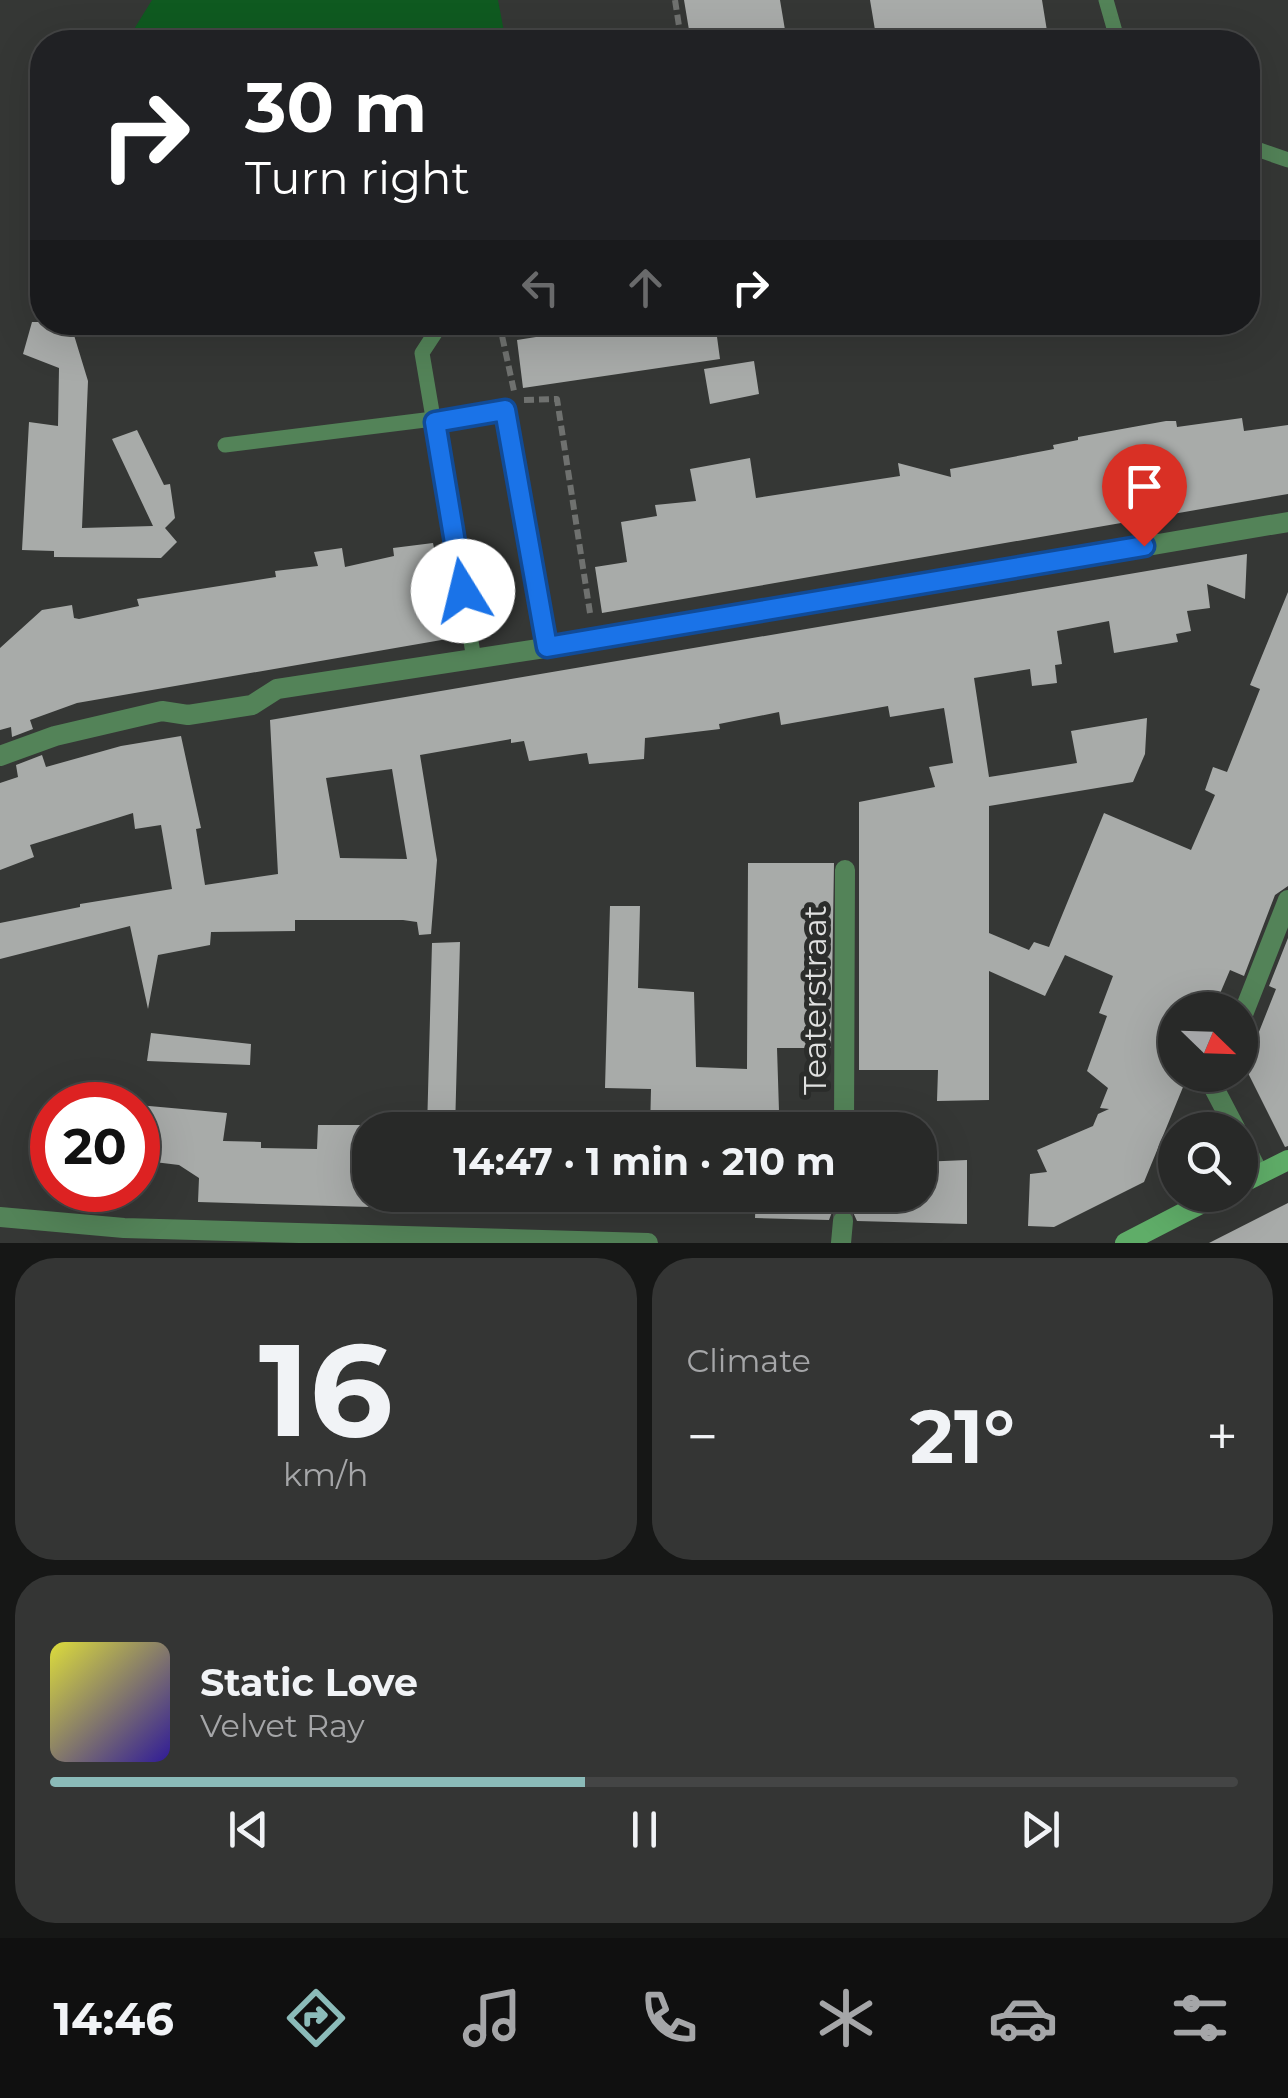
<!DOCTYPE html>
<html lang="en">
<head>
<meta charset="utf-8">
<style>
	:root { --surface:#282928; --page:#343534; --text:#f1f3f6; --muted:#a5a6a8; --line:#444545; --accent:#8bbbb9 }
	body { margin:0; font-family:Montserrat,sans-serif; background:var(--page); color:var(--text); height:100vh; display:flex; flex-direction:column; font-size:38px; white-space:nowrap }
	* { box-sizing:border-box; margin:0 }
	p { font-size:32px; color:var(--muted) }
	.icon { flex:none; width:55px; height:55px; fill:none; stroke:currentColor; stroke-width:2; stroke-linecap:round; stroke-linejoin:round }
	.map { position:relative; height:1243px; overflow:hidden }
	.details { display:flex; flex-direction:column; gap:15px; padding:15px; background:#161716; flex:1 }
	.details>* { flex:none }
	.top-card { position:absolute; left:30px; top:30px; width:1230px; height:305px; border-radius:40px; box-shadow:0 10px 40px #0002,0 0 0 2px var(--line); background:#202124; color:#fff; overflow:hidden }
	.needle { width:65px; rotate:113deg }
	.controls { position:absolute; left:1158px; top:992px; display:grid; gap:20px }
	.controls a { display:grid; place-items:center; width:100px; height:100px; border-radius:50%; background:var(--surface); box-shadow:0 10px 40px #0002,0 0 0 2px var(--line); font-size:50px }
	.speed { position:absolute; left:30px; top:1082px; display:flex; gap:20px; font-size:50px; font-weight:700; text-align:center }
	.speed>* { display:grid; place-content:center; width:130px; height:130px; border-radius:50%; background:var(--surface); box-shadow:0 10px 40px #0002,0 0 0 2px var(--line); line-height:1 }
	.speed .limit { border:15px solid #d22; background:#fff; color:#111 }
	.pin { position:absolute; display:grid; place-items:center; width:85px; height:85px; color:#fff; margin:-102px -42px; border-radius:50% 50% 50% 0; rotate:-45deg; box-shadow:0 0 10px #0007 }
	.pin .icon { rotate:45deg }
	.me { position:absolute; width:110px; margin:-55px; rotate:351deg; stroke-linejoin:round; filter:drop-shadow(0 0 8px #0008) }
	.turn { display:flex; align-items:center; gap:35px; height:210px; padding:0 50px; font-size:45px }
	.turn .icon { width:130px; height:130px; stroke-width:2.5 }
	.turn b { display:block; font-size:70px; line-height:85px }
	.lanes { display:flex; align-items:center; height:95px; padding:0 50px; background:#0003; justify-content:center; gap:50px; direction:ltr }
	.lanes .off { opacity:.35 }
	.big { font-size:75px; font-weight:700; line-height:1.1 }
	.details .widget { flex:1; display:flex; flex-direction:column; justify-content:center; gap:15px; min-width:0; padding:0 35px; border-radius:40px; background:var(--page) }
	.details .dial { align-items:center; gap:0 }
	.dial b { font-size:130px; line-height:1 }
	.song { display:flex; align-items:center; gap:30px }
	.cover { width:120px; height:120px; border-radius:15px; background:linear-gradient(135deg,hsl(60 70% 55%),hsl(250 70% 35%)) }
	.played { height:10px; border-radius:5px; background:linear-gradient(90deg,var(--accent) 45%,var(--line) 45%) }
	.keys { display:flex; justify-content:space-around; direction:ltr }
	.heat { display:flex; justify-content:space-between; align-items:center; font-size:55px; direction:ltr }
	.details .tiles { flex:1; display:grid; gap:15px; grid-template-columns:1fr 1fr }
	.widget:last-child { grid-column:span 2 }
	.trip { position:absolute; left:352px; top:1112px; width:585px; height:100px; border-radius:40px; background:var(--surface); box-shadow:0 10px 40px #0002,0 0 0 2px var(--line); font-weight:700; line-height:100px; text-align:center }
	.dock { display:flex; height:160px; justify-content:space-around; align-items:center; background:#101010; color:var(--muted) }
	.dock .icon { width:70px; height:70px }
	.dock .current { color:var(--accent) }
	.dock b { font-size:45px; color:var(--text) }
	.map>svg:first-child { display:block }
</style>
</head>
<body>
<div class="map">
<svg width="1288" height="1243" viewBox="0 0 1288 1243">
	<rect width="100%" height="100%" fill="#353735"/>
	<path fill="#0f5a20" d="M152,0H498L506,42H126Z"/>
	<path fill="#a8aba9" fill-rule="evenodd" d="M684,0H780L787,42H691Z
		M870,0H1042L1047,31L968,42H877Z
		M32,322H70L88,381L82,528L153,526L112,439L137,430L164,485L170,484L175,518L165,528L177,542L161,558L54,557V551L22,550L29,422L58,426L59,368L23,354Z
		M605,322H715L720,359L523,388L517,340L536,337L535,332Z
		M754,361L759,394L710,404L704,369Z
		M1242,418L1244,431L1288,425V494L602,613L595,567L627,562L621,522L657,516L655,505L696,501L690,469L750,458L756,498L900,476L898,463L951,477L950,469L1054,449L1053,445L1078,440V437L1166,421H1176L1177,427Z
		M433,543L453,638L77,703L30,720L33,729L12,737L11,727L0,730V648L42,610L72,605L74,618L79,619L139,606L137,599L276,577L275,571L318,566L314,552L342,548L345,567L394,556L393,548Z
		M1247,554L1245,599L1207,584L1210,608L1187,611L1191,631L1176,634L1178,642L1114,653L1109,621L1057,631L1062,664L1055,665L1057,683L1032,686L1030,669L974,678L989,777L1077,763L1071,731L1147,718L1145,754L1133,782L989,806V933L1029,950L1034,942L1049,947L1104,813L1191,850L1215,795L1205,790L1213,767L1227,772L1260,689L1250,685L1288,592V886L1275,895L1244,976L1230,970L1213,1010H1175V1075H1188L1144,1182L1054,1227L1028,1226L1030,1174L1047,1172L1037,1150L1093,1126L1098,1114L1109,1109L1100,1108L1108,1088L1087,1071L1107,1016L1099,1013L1113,976L1065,955L1045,996L989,971V1100L937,1101L938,1070H859V802L935,787L929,767L953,763L944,708L890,717L888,706L781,725L779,712L719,724L720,729L645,738L644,759L589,764L587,753L529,761L524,741L511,743V739L420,755L437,860L431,934L419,935L417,922L403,920H295V931L211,932L210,945L158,955L148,1009L130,926L0,959V923L80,907V904L172,889L161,825L135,829L133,813L30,845L34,857L0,870V783L18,777L16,765L42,755L46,767L121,746L181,736L201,828L196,829L205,885L278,874L270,720ZM392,769L407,859L340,858L326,778Z
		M748,863H834L831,1048H777L779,1111L725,1113L724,1130H650L651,1089L605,1088L610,906H640L638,988L694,992L696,1067L747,1069Z
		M1288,938V1146L1285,1147L1245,1067L1276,989L1269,986Z
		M460,942L455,1130H427L432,943Z
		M151,1033L251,1044L250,1065L147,1061Z
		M138,1105L227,1113L223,1141L261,1142V1148L317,1149L318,1125H370V1207L198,1202L199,1178L179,1165L138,1160Z
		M967,1160V1224L857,1221L852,1210L843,1207L832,1212L829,1220L755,1218L756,1195H920V1162Z
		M1288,1203V1243H1209Z"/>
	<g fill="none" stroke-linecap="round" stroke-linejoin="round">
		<path stroke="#4f504f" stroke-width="20" stroke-dasharray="20 10" stroke-linecap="butt" d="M843,1221V1195"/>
		<path stroke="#6f716f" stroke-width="6" stroke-dasharray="10 5" stroke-linecap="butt" d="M675,0L681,39
			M499,322L514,391
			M524,400L557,399L590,613"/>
		<path stroke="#538358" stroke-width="15" d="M1106,0L1118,42
			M1248,146L1288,160
			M450,322L441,324L422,353L474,659
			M225,445L505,410L547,647"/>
		<path stroke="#538358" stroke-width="20" d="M0,756L55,736L162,711L188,715L252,705L277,689L571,644L1288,522
			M1240,1022L1288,900
			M1219,1075L1214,1088L1236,1130
			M844,1130L845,870
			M1240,1138L1259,1174
			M0,1217L124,1228L648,1243
			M841,1243L843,1221"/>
		<path stroke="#5fad68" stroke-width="20" d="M1240,1184L1288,1160
			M1125,1243L1218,1195"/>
	</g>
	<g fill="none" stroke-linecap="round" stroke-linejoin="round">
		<defs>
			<path id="route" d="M463,591L435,422L505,410L547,647L1144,546"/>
		</defs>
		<use href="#route" stroke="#114b97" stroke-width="25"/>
		<use href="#route" stroke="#1a73e8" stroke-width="18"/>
	</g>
	<g text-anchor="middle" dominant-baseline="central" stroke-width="10" stroke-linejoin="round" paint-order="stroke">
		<g font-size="32" fill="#e0e1e0" stroke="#2b2d2b">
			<text transform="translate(814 1000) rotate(-90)">Teaterstraat</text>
		</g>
	</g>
</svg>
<div class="controls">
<a><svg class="needle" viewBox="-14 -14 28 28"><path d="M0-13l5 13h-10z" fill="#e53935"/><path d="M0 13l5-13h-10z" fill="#a5a6a8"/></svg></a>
<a><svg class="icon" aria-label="search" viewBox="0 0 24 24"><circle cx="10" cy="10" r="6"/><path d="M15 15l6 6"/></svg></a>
</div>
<div class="speed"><div class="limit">20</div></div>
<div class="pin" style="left:1144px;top:546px;background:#d93025"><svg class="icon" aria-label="arrive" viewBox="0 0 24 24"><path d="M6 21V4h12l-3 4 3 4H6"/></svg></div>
<svg class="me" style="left:463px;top:591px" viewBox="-20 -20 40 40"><circle r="19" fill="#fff"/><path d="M0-13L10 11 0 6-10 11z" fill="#1a73e8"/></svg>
<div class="trip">14:47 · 1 min · 210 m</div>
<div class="top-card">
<div class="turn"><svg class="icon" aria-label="right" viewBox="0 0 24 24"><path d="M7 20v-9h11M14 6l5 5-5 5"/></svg><div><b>30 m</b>Turn right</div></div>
<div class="lanes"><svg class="icon off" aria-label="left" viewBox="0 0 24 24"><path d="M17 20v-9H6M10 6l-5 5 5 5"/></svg><svg class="icon off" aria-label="ahead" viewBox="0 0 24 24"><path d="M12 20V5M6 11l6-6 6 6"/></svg><svg class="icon" aria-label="right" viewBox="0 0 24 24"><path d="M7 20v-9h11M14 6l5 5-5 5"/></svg></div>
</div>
</div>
<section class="details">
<div class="tiles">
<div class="widget dial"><b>16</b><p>km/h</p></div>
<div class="widget"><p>Climate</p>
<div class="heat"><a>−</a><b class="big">21°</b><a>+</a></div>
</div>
<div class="widget">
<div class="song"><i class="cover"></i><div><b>Static Love</b><p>Velvet Ray</p></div></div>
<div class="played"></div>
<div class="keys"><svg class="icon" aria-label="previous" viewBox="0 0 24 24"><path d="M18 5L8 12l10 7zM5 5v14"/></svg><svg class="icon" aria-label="pause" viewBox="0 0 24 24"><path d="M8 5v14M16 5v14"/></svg><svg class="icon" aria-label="next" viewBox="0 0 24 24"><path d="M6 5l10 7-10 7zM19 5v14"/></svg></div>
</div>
</div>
</section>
<nav class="dock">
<b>14:46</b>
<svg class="icon current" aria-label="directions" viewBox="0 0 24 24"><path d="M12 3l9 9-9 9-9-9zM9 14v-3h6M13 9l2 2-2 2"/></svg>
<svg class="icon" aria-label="music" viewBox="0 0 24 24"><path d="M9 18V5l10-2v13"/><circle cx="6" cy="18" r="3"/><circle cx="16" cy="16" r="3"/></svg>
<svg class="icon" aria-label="phone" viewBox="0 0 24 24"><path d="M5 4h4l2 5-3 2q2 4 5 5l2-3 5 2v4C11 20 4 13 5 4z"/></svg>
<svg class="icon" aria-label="climate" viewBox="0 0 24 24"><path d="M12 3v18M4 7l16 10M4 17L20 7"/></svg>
<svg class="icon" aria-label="car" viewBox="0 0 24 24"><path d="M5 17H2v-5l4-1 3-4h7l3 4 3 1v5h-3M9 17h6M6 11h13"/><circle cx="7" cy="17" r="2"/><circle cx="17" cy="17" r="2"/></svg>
<svg class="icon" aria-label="filters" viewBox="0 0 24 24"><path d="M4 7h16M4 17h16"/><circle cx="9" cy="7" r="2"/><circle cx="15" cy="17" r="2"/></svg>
</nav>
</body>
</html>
